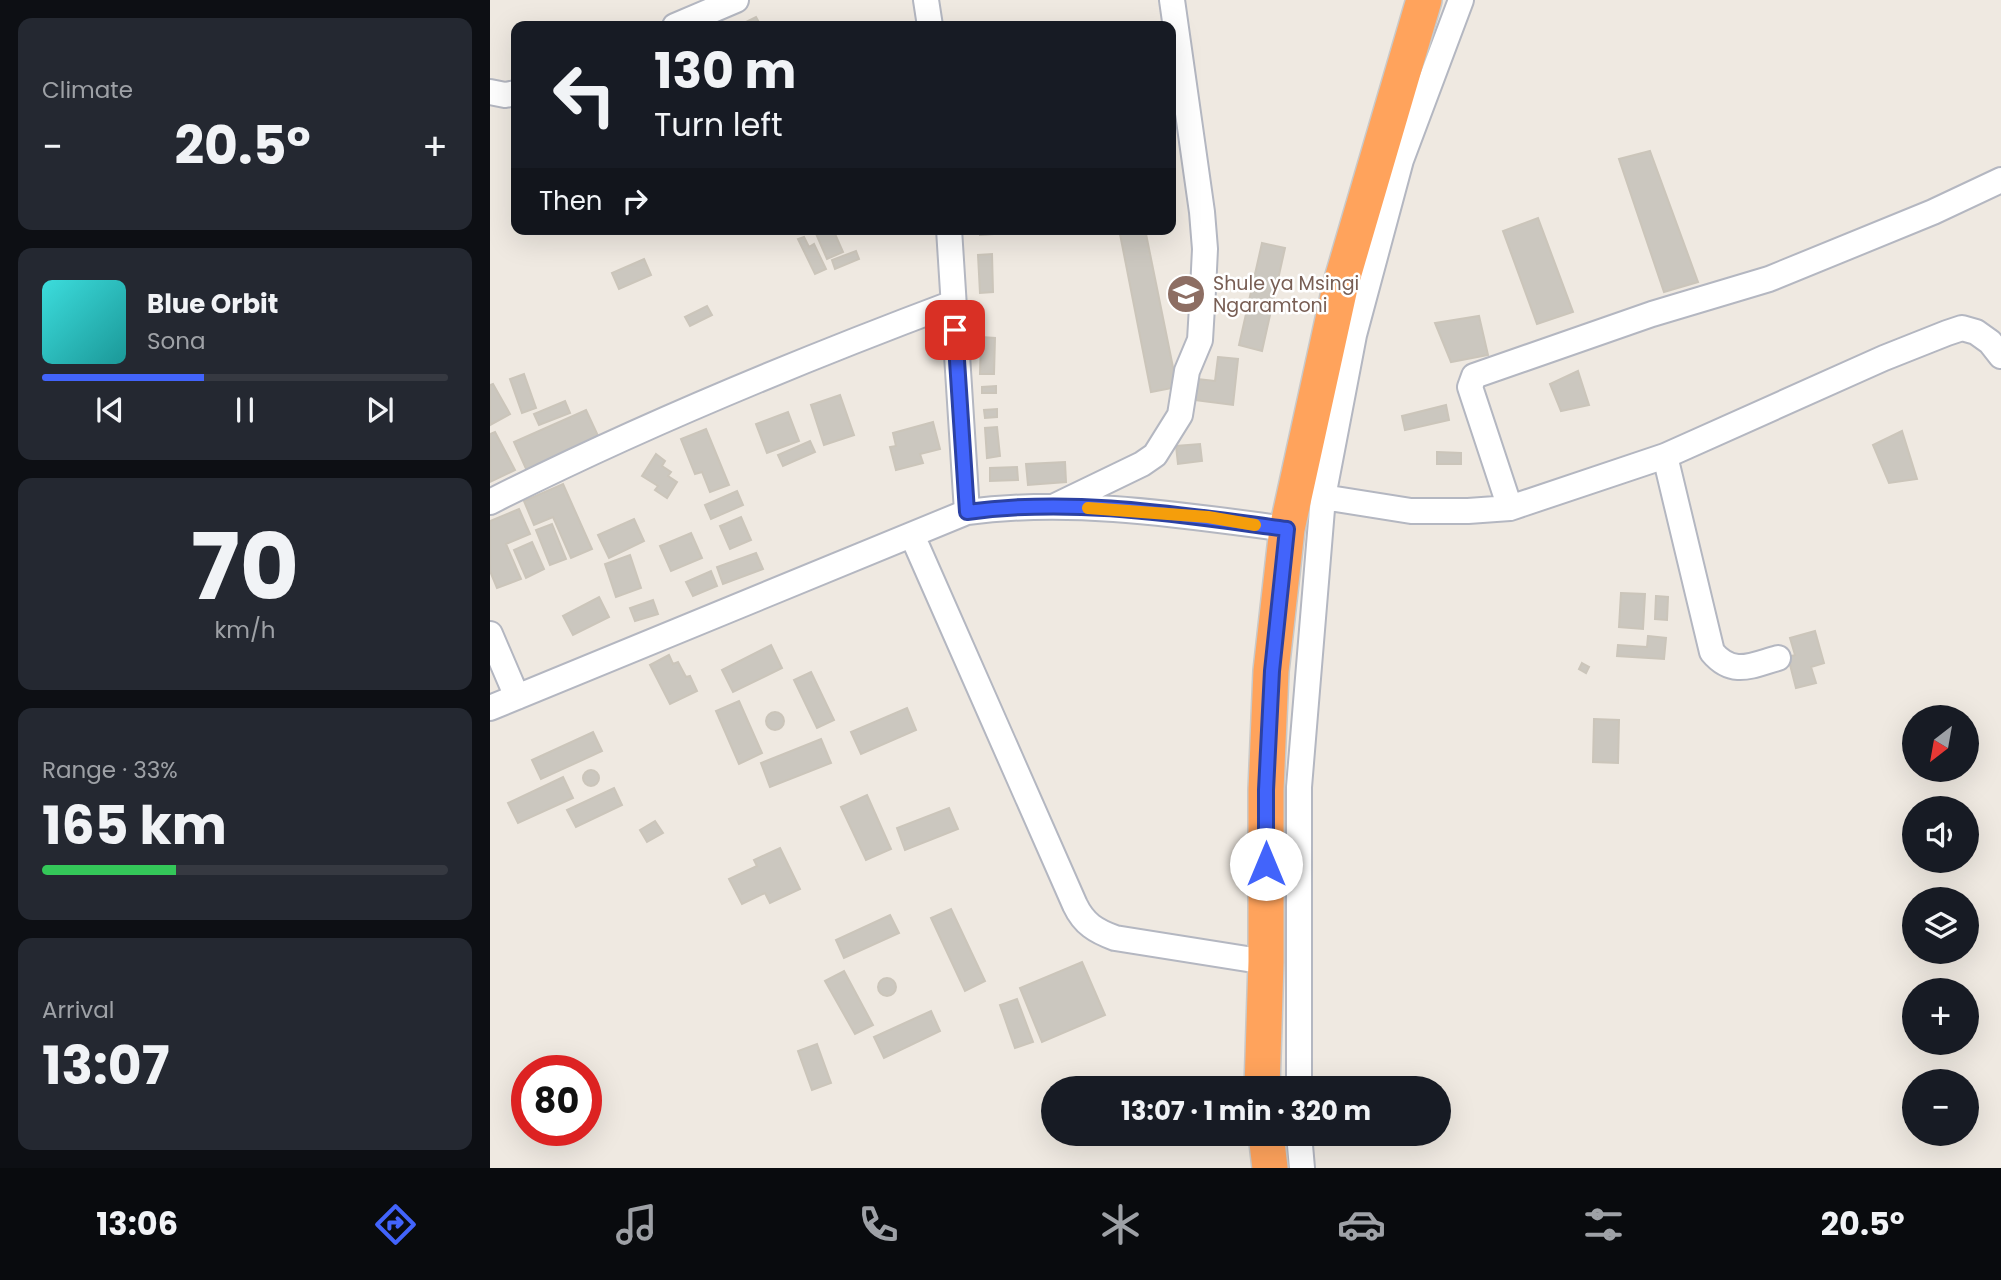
<!DOCTYPE html>
<html lang="en">
<head>
<meta charset="utf-8">
<style>
	:root { --surface:#171b24; --page:#242831; --text:#f1f3f6; --muted:#9ea1a6; --line:#363941; --accent:#4264fb }
	body { margin:0; font-family:Poppins,sans-serif; background:var(--page); color:var(--text); height:100vh; display:flex; flex-direction:column; font-size:26px; white-space:nowrap }
	* { box-sizing:border-box; margin:0 }
	p { font-size:23px; color:var(--muted) }
	.icon { flex:none; width:38px; height:38px; fill:none; stroke:currentColor; stroke-width:2; stroke-linecap:round; stroke-linejoin:round }
	.map { position:relative; flex:1; overflow:hidden }
	.sheet { display:flex; flex-direction:column; gap:18px; padding:18px; background:#0d0f14; width:490px }
	.sheet>* { flex:none }
	.hud { position:absolute; left:21px; top:21px; width:665px; height:214px; border-radius:14px; box-shadow:0 7px 28px #0002; background:#171b24; color:var(--text); overflow:hidden }
	.needle { width:46px; rotate:211deg }
	.tools { position:absolute; left:1412px; top:705px; display:grid; gap:14px }
	.tools a { display:grid; place-items:center; width:77px; height:77px; border-radius:50%; background:var(--surface); box-shadow:0 7px 28px #0002; font-size:35px }
	.speed { position:absolute; left:21px; top:1055px; display:flex; gap:14px; font-size:35px; font-weight:700; text-align:center }
	.speed>* { display:grid; place-content:center; width:91px; height:91px; border-radius:50%; background:var(--surface); box-shadow:0 7px 28px #0002; line-height:1 }
	.speed .limit { border:10px solid #d22; background:#fff; color:#111 }
	.pin { position:absolute; display:grid; place-items:center; width:60px; height:60px; color:#fff; margin:-30px; border-radius:14px; box-shadow:0 4px 10px #0006 }
	.me { position:absolute; width:77px; margin:-38px; rotate:0deg; stroke-linejoin:round; filter:drop-shadow(0 0 5px #0008) }
	.turn { display:flex; align-items:center; gap:24px; height:147px; padding:0 28px; font-size:32px }
	.turn .icon { width:91px; height:91px; stroke-width:2.5 }
	.turn b { display:block; font-size:49px; line-height:60px }
	.then { display:flex; align-items:center; height:66px; padding:0 28px; background:#0003; gap:14px; font-size:26px }
	.big { font-size:52px; font-weight:700; line-height:1.1 }
	.sheet .tile { flex:1; display:flex; flex-direction:column; justify-content:center; gap:10px; min-width:0; padding:0 24px; border-radius:14px; background:var(--page) }
	.sheet .dial { align-items:center; gap:0 }
	.dial b { font-size:91px; line-height:1 }
	.song { display:flex; align-items:center; gap:21px }
	.cover { width:84px; height:84px; border-radius:10px; background:linear-gradient(135deg,hsl(180 70% 55%),hsl(180 70% 35%)) }
	.played { height:7px; border-radius:4px; background:linear-gradient(90deg,var(--accent) 40%,var(--line) 40%) }
	.keys { display:flex; justify-content:space-around; direction:ltr }
	.heat { display:flex; justify-content:space-between; align-items:center; font-size:38px; direction:ltr }
	.charge { height:10px; border-radius:5px; background:linear-gradient(90deg,#34c759 33%,var(--line) 0) }
	.trip { position:absolute; left:551px; top:1076px; width:410px; height:70px; border-radius:35px; background:var(--surface); box-shadow:0 7px 28px #0002; font-weight:700; line-height:70px; text-align:center }
	.tab-bar { display:flex; height:112px; justify-content:space-around; align-items:center; background:#090b0e; color:var(--muted) }
	.tab-bar .icon { width:49px; height:49px }
	.tab-bar .selected { color:var(--accent) }
	.tab-bar b { font-size:32px; color:var(--text) }
	main { display:flex; flex:1; min-height:0 }
	.map>svg:first-child { display:block }
</style>
</head>
<body>
<main>
<section class="sheet">
<div class="tile"><p>Climate</p>
<div class="heat"><a>−</a><b class="big">20.5°</b><a>+</a></div>
</div>
<div class="tile">
<div class="song"><i class="cover"></i><div><b>Blue Orbit</b><p>Sona</p></div></div>
<div class="played"></div>
<div class="keys"><svg class="icon" aria-label="previous" viewBox="0 0 24 24"><path d="M18 5L8 12l10 7zM5 5v14"/></svg><svg class="icon" aria-label="pause" viewBox="0 0 24 24"><path d="M8 5v14M16 5v14"/></svg><svg class="icon" aria-label="next" viewBox="0 0 24 24"><path d="M6 5l10 7-10 7zM19 5v14"/></svg></div>
</div>
<div class="tile dial"><b>70</b><p>km/h</p></div>
<div class="tile"><p>Range · 33%</p><b class="big">165 km</b><div class="charge"></div></div>
<div class="tile"><p>Arrival</p><b class="big">13:07</b></div>
</section>
<div class="map">
<svg width="1511" height="1168" viewBox="0 0 1511 1168">
	<rect width="100%" height="100%" fill="#efe9e1"/>
	<path fill="#cbc7bf" stroke="#cbc5ba" stroke-width="2" d="M266,17L271,26H248Z
		M1160,151L1208,282L1174,292L1129,159Z
		M1048,218L1083,312L1047,324L1013,231Z
		M324,229H354L345,234L353,252L337,259Z
		M489,229H502L503,234L490,235Z
		M629,229H655L687,387L661,392Z
		M314,237L319,247L324,244L336,269L325,274L308,239Z
		M772,243L795,248L772,351L749,345Z
		M366,251L369,259L345,269L342,260Z
		M502,254L503,292L490,293L488,255Z
		M154,259L161,275L129,289L122,273Z
		M217,306L222,315L200,326L195,317Z
		M989,316L998,355L961,362L945,323Z
		M491,337L505,338L504,374H490Z
		M728,357L748,359L743,405L696,399L699,378L725,381Z
		M1088,371L1099,405L1071,411L1060,384Z
		M34,374L46,408L32,413L20,379Z
		M3,384L20,414L0,425V385Z
		M506,386V393H492V387Z
		M350,395L364,435L334,445L321,405Z
		M75,401L80,413L49,425L44,414Z
		M956,405L959,420L915,430L912,416Z
		M507,409V417L495,418L494,410Z
		M96,410L109,438L37,471L24,442Z
		M298,412L309,441L277,453L266,424Z
		M443,422L450,449L430,454L433,463L406,470L400,447L406,446L403,433Z
		M507,427L510,456L497,458L495,428Z
		M216,429L239,485L220,492L212,472L205,474L191,439Z
		M1412,431L1427,479L1399,483L1383,445Z
		M5,432L25,470L0,482V434Z
		M320,441L325,452L293,466L288,455Z
		M710,444L712,461L688,464L686,446Z
		M947,452L971,453V464H947Z
		M166,454L175,461L172,466L181,472L178,476L187,482L177,498L165,490L168,486L152,476Z
		M575,462L576,482L538,485L536,464Z
		M527,467L528,480L500,481V468Z
		M73,484L102,549L81,558L63,517L44,525L34,501Z
		M247,491L253,505L221,519L215,505Z
		M29,509L40,534L16,544L31,579L7,588L0,571V521Z
		M251,517L261,540L240,549L230,526Z
		M144,519L154,541L119,558L108,535Z
		M62,524L76,559L60,565L46,530Z
		M201,533L212,558L181,571L170,546Z
		M42,542L54,569L36,578L24,550Z
		M266,553L273,569L233,584L227,567Z
		M140,555L151,588L126,597L115,564Z
		M221,571L227,586L203,596L196,582Z
		M1131,593L1155,594L1153,629L1129,627Z
		M1166,596L1178,597L1177,620L1165,619Z
		M109,597L119,617L83,635L73,616Z
		M163,600L168,614L145,621L140,608Z
		M1325,631L1334,663L1321,667L1326,683L1306,688L1298,657L1305,655L1300,638Z
		M1158,636L1176,638L1174,659L1127,656L1128,645L1157,647Z
		M281,645L292,668L243,692L232,670Z
		M179,655L183,664L188,662L196,677L200,676L207,691L180,704L160,665Z
		M1092,663L1099,667L1096,673L1089,669Z
		M321,672L344,720L327,728L304,680Z
		M249,701L272,753L249,764L226,711Z
		M417,708L426,730L371,754L361,732Z
		M276 721a9 9 0 1 1 18 0a9 9 0 1 1-18 0Z
		M1104,719L1129,720L1128,763L1103,762Z
		M103,732L112,751L51,779L42,760Z
		M331,739L341,763L280,787L271,763Z
		M93 778a8 8 0 1 1 16 0a8 8 0 1 1-16 0Z
		M73,777L83,798L28,823L18,803Z
		M124,788L132,805L86,827L77,810Z
		M377,795L401,849L376,860L351,807Z
		M459,808L468,829L415,850L407,828Z
		M165,821L173,833L157,842L150,830Z
		M290,848L310,889L280,903L275,893L252,904L239,879L267,866L264,860Z
		M461,909L495,981L475,991L441,918Z
		M400,915L409,933L354,958L346,940Z
		M592,962L615,1015L552,1042L530,988Z
		M354,971L383,1025L365,1034L335,981Z
		M388 987a9 9 0 1 1 18 0a9 9 0 1 1-18 0Z
		M527,999L543,1042L525,1048L510,1005Z
		M441,1011L450,1031L394,1058L384,1037Z
		M327,1044L341,1083L322,1090L308,1051Z"/>
	<g fill="none" stroke-linecap="round" stroke-linejoin="round">
		<defs>
			<path id="minor" d="M436,0L440,26
				M185,26L246,0
				M0,92L15,95L26,93
				M459,229L477,512
				M1175,456L1222,652C1243,677 1262,665 1288,658
				M833,497L921,511H978L1020,508L1175,456L1394,358L1457,333L1472,328L1486,332L1500,342L1511,356
				M0,502C150,426 306,362 463,303
				M565,506L652,464L665,455L690,415L697,371L710,340L713,290L715,249L712,212L682,0
				M1020,508L980,387L984,376L1162,314L1279,279L1443,212L1511,180
				M422,535L585,905C594,924 606,931 625,938L776,962
				M0,634L27,697
				M0,708L477,512C584,498 691,515 797,529
				M809,1088V787L833,497L864,335L911,160L971,0
				M809,1134L812,1168"/>
			<path id="highway" d="M772,1088L776,962V790L781,671L797,529L851,283L934,0
				M776,1134L780,1168"/>
		</defs>
		<use href="#minor" stroke="#b4b7c1" stroke-width="28"/>
		<use href="#highway" stroke="#c9c9c9" stroke-width="38"/>
		<use href="#minor" stroke="#fff" stroke-width="24"/>
		<use href="#highway" stroke="#ffa35c" stroke-width="35"/>
	</g>
	<g fill="none" stroke-linecap="round" stroke-linejoin="round">
		<defs>
			<path id="route" d="M465,330L477,512C584,497 691,515 797,529L782,671L776,790V864"/>
		</defs>
		<use href="#route" stroke="#2b41a3" stroke-width="18"/>
		<use href="#route" stroke="#4264fb" stroke-width="12"/>
		<path stroke="#f59e0b" stroke-width="12" d="M598,508L718,517L765,525"/>
	</g>
	<defs>
		<symbol id="school-disc" viewBox="-11 -11 22 22"><circle r="9.5" fill="#8d6e63" stroke="#fff"/><path d="M0-5L7-2L0 1L-7-2ZM-4 1L0 2.5L4 1V4Q0 6-4 4Z" fill="#fff"/></symbol>
	</defs>
	<g fill-rule="evenodd">
		<use href="#school-disc" x="674" y="272" width="44" height="44"/>
	</g>
	<g text-anchor="middle" dominant-baseline="central" stroke-width="5" stroke-linejoin="round" paint-order="stroke">
		<g font-size="19" fill="#785e54" stroke="#fff" text-anchor="start">
			<text x="723" y="283">Shule ya Msingi<tspan x="723" dy="22">Ngaramtoni</tspan></text>
		</g>
	</g>
</svg>
<div class="tools">
<a><svg class="needle" viewBox="-14 -14 28 28"><path d="M0-13l5 13h-10z" fill="#e53935"/><path d="M0 13l5-13h-10z" fill="#9ea1a6"/></svg></a>
<a><svg class="icon" aria-label="sound" viewBox="0 0 24 24"><path d="M4 9h4l5-4v14l-5-4H4zM17 9q2 3 0 6"/></svg></a>
<a><svg class="icon" aria-label="layers" viewBox="0 0 24 24"><path d="M12 4l9 5-9 5-9-5zM3 14l9 5 9-5"/></svg></a>
<a>+</a>
<a>−</a>
</div>
<div class="speed"><div class="limit">80</div></div>
<div class="pin" style="left:465px;top:330px;background:#d93025"><svg class="icon" aria-label="arrive" viewBox="0 0 24 24"><path d="M6 21V4h12l-3 4 3 4H6"/></svg></div>
<svg class="me" style="left:776px;top:864px" viewBox="-20 -20 40 40"><circle r="19" fill="#fff"/><path d="M0-13L10 11 0 6-10 11z" fill="#4264fb"/></svg>
<div class="trip">13:07 · 1 min · 320 m</div>
<div class="hud">
<div class="turn"><svg class="icon" aria-label="left" viewBox="0 0 24 24"><path d="M17 20v-9H6M10 6l-5 5 5 5"/></svg><div><b>130 m</b>Turn left</div></div>
<div class="then">Then<svg class="icon" aria-label="right" viewBox="0 0 24 24"><path d="M7 20v-9h11M14 6l5 5-5 5"/></svg></div>
</div>
</div>
</main>
<nav class="tab-bar">
<b>13:06</b>
<svg class="icon selected" aria-label="directions" viewBox="0 0 24 24"><path d="M12 3l9 9-9 9-9-9zM9 14v-3h6M13 9l2 2-2 2"/></svg>
<svg class="icon" aria-label="music" viewBox="0 0 24 24"><path d="M9 18V5l10-2v13"/><circle cx="6" cy="18" r="3"/><circle cx="16" cy="16" r="3"/></svg>
<svg class="icon" aria-label="phone" viewBox="0 0 24 24"><path d="M5 4h4l2 5-3 2q2 4 5 5l2-3 5 2v4C11 20 4 13 5 4z"/></svg>
<svg class="icon" aria-label="climate" viewBox="0 0 24 24"><path d="M12 3v18M4 7l16 10M4 17L20 7"/></svg>
<svg class="icon" aria-label="car" viewBox="0 0 24 24"><path d="M5 17H2v-5l4-1 3-4h7l3 4 3 1v5h-3M9 17h6M6 11h13"/><circle cx="7" cy="17" r="2"/><circle cx="17" cy="17" r="2"/></svg>
<svg class="icon" aria-label="filters" viewBox="0 0 24 24"><path d="M4 7h16M4 17h16"/><circle cx="9" cy="7" r="2"/><circle cx="15" cy="17" r="2"/></svg>
<b>20.5°</b>
</nav>
</body>
</html>
